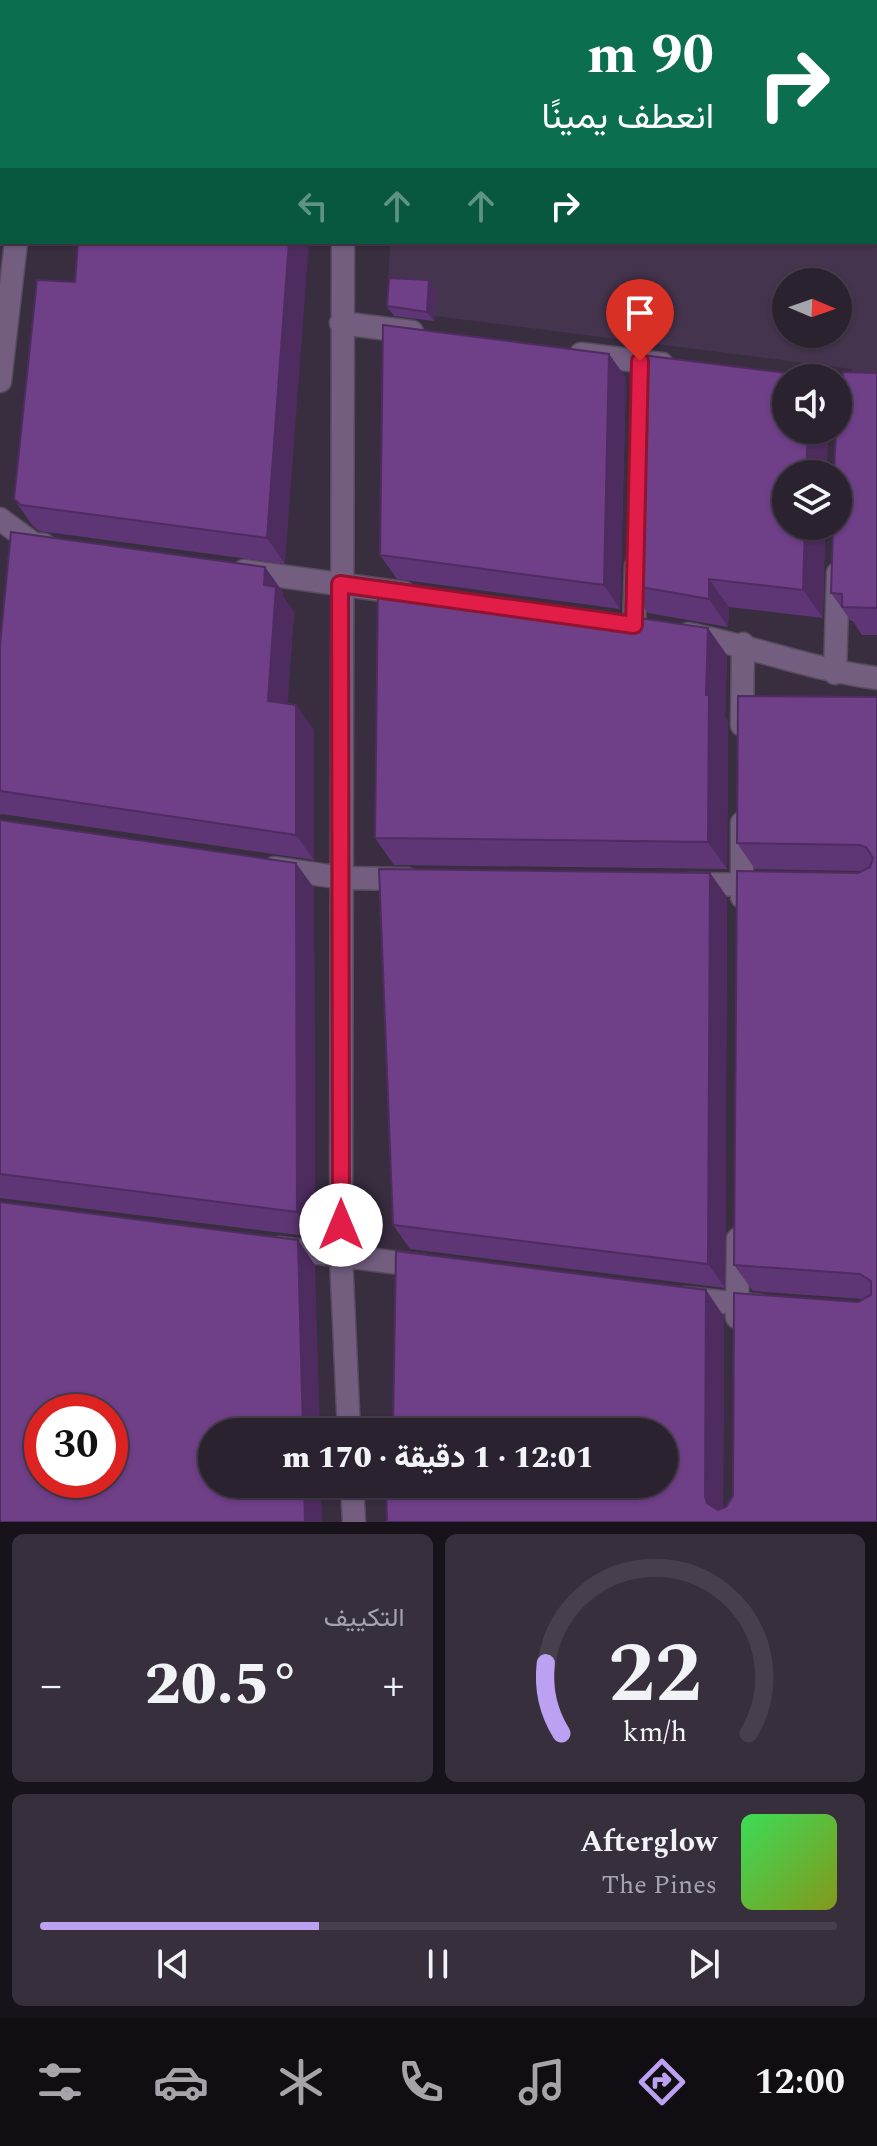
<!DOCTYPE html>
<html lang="ar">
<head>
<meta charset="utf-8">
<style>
	:root { --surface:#2b2230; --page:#372f3c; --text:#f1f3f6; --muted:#a6a4ab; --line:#473f4c; --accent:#bca0f2 }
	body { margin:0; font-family:Spectral,Vazirmatn,serif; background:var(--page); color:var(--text); direction:rtl; height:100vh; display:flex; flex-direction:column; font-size:30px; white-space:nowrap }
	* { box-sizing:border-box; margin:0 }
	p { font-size:26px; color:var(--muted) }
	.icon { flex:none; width:44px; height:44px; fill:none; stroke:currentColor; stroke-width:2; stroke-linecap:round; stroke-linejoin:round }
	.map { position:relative; height:1522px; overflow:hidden; direction:ltr }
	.panel { display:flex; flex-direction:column; gap:12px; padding:12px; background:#18131a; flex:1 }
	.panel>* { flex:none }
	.hud { position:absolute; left:0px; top:0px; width:878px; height:244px; box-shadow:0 2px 6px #0004,0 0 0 2px var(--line); direction:rtl; background:#0b6e4f; color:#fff; overflow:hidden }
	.needle { width:52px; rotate:92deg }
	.buttons { position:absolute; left:772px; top:268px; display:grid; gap:16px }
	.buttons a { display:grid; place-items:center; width:80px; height:80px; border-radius:50%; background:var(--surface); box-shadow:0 2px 6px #0004,0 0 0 2px var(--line); font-size:40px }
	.speed { position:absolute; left:24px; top:1394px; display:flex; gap:16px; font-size:40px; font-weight:700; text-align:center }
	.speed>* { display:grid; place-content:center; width:104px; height:104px; border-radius:50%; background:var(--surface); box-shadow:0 2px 6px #0004,0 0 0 2px var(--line); line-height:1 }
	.speed .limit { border:12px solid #d22; background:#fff; color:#111 }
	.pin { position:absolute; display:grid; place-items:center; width:68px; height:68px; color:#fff; margin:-82px -34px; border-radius:50% 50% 50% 0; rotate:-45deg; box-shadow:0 0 8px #0007 }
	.pin .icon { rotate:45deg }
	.me { position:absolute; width:88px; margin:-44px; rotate:0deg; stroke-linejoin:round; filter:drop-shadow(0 0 6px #0008) }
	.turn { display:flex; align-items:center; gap:28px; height:168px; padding:0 32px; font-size:36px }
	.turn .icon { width:104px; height:104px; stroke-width:2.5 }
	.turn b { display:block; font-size:56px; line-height:68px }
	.lanes { display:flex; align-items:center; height:76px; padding:0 32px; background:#0003; justify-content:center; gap:40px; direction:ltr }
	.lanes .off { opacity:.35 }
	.big { font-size:60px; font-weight:800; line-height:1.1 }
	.panel .card { flex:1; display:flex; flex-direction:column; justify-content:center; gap:12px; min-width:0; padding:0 28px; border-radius:12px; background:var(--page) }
	.panel .dial { align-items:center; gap:0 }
	.dial svg { height:208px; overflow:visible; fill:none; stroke:var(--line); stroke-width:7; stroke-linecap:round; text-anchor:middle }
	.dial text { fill:var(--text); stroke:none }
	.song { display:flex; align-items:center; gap:24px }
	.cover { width:96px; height:96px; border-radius:12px; background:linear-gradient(135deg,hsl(130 70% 55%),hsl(70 70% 35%)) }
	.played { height:8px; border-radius:4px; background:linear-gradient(90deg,var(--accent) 35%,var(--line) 35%) }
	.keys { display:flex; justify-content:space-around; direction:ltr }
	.heat { display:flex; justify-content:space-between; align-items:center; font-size:44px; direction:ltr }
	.panel .tiles { flex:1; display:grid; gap:12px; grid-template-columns:1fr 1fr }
	.card:last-child { grid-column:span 2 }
	.trip { position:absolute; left:198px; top:1418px; width:480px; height:80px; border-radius:40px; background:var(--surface); box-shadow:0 2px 6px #0004,0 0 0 2px var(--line); font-weight:800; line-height:80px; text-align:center; direction:rtl }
	.dock { display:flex; height:128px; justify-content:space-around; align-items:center; background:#110e13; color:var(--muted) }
	.dock .icon { width:56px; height:56px }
	.dock .on { color:var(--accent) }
	.dock b { font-size:36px; color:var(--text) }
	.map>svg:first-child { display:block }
</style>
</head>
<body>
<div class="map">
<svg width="877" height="1522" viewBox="0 0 877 1522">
	<rect width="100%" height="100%" fill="#392d40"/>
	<path fill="#44344d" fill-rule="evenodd" d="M400,0H877V411H858L852,369L387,310L390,242H876V2ZM786,282H838V334H786Z"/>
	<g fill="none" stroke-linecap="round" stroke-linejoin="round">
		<defs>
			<path id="minor" d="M356,2V0
				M0,132L2,133
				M343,242L341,1256L349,1432
				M341,323L412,332
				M581,354L662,364
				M0,381L16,242
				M0,519L34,544L44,545
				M244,571L404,593
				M634,625L636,566
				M688,634C752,646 812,670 877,678
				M835,673L838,573
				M742,725L743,644
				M274,868L343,878L407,879
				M689,884L767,885
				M742,897V823
				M279,1248L423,1266
				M684,1298L761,1306
				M737,1317L738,1239
				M352,1484L354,1522"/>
		</defs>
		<use href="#minor" stroke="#574b5d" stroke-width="25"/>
		<use href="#minor" stroke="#735e7f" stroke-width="22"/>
	</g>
	<path fill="#5f3675" d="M78,242L285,564L39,531L32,525L14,499L75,282Z
		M429,280L436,290L434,321L394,316L387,306Z
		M609,354L626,378L620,609L397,579L380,555Z
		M877,373V635H862L853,621H851L831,593L843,380Z
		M786,378L828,438L786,526H825L823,618L729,607L728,627L648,613L629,585Z
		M283,592V596L294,612L287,704L314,730V860L2,814L0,815V645Z
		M727,655L725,717L728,722L727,869L394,865L375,838Z
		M877,697V1522H387L393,1427L706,1290L724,1317L723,1508L726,1507L858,1302L863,1299L753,1291L734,1265L858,873L862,871L755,869L737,843Z
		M0,820L314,888L315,1237L0,1198Z
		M710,873L727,897L725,1288L410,1249L393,1225Z"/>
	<path fill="#4e2c5f" d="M304,0H322V2H304Z
		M593,0H615V2H593Z
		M830,0H850V2H830Z
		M289,242H309L285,564L267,538Z
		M429,280L436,290L434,321L427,312Z
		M609,354L626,378L620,609L604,585Z
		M808,430H827L828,438L827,474H806Z
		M805,526H825L823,618L803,590Z
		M265,567L283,592V596L294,612L286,726L268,701L264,585Z
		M709,579L729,607L728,627L709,599Z
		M708,628L727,655L725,717L728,722L727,869L708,842L706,695Z
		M296,705L314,730V860L296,835Z
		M296,863L314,888L315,1237L297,1212Z
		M710,873L727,897L725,1288L708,1264Z
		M298,1240L315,1265L320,1432H303Z
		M706,1290L724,1317L723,1522L707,1503L705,1496Z
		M304,1484H321L322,1522H305Z"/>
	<path fill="#6f3f88" stroke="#4e2c5f" stroke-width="2" fill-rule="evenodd" d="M0,0H304V2H2V8H0Z
		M446,0H593V2H446Z
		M691,0H830V2H691Z
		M78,242H289L267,538L21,505L14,499L37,280L75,282Z
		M389,278L429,280L427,312L387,306Z
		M383,325L609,354L604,585L380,555Z
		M634,354L827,378H786V430H808L806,474H786V526H805L803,590L709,579V599L629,585Z
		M843,372L877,373V608L842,607V594L831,593L833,526H838V474H834L836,430H838V379L843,380Z
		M11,532L265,567L264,585L276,587L268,701L296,705V835L0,791V645Z
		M378,580L708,628L706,695H709L708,842L375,838Z
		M738,696L877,697V1522H387L386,1484H664V1432H386V1427H393L396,1251L706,1290L705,1496L707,1503L718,1510L726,1507L733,1496L734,1293L858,1302L871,1295V1281L860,1274L734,1265L737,871L858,873L870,867L873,858L866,847L859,845L737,843Z
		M0,820L296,863L297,1212L0,1174Z
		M379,869L710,873L708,1264L393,1225Z
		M0,1202L298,1240L303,1432H212V1484H304L305,1522H0ZM42,1412H110V1480H42Z"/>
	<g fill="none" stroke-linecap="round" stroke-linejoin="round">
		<defs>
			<path id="route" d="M341,1225L340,584L634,625L640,361"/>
		</defs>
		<use href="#route" stroke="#92132f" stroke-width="20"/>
		<use href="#route" stroke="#e11d48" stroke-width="14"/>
	</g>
</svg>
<div class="buttons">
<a><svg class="needle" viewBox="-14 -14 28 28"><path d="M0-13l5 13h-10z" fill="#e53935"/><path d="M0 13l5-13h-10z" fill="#a6a4ab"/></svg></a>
<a><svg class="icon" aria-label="sound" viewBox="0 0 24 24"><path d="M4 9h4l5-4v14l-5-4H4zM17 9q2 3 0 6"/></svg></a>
<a><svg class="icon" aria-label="layers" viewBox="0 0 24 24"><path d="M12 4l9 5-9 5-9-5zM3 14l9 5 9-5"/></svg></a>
</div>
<div class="speed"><div class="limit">30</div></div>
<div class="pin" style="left:640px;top:361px;background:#d93025"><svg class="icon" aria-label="arrive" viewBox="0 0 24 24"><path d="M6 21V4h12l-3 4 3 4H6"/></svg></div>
<svg class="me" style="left:341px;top:1225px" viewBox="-20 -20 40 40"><circle r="19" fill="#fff"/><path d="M0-13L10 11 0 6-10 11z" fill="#e11d48"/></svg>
<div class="trip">12:01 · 1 دقيقة · 170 m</div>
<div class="hud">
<div class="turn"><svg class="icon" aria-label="right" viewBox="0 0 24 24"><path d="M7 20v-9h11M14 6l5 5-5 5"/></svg><div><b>90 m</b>انعطف يمينًا</div></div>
<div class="lanes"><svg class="icon off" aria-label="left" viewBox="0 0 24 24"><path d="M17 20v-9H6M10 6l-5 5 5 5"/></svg><svg class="icon off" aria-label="ahead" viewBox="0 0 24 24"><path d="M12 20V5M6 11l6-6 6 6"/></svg><svg class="icon off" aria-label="ahead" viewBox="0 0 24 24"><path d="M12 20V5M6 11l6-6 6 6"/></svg><svg class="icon" aria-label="right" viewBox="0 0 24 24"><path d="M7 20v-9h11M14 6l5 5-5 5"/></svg></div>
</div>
</div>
<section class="panel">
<div class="tiles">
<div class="card dial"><svg viewBox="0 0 100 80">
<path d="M14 69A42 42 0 1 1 86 69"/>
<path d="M14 69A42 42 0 0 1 8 42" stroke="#bca0f2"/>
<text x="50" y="56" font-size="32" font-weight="700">22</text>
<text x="50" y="72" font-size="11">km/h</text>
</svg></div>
<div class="card"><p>التكييف</p>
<div class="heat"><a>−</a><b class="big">20.5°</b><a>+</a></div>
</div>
<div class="card">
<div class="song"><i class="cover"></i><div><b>Afterglow</b><p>The Pines</p></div></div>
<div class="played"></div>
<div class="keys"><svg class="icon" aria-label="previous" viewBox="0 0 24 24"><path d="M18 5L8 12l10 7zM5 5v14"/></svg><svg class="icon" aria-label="pause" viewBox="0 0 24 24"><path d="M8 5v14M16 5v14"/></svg><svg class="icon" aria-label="next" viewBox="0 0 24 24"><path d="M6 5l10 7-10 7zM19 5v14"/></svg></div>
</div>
</div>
</section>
<nav class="dock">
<b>12:00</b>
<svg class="icon on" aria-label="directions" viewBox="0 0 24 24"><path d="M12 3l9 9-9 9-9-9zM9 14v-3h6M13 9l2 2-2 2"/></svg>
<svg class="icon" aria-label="music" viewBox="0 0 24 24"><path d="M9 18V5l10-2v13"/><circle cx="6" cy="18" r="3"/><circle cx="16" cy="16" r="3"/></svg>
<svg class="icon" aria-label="phone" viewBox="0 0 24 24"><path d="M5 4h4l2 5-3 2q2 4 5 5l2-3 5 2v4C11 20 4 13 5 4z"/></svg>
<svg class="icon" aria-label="climate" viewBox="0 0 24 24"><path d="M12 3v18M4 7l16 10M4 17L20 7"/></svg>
<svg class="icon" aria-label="car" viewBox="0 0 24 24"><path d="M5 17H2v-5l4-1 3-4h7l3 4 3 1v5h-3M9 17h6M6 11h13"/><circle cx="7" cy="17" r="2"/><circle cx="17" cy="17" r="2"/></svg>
<svg class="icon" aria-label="filters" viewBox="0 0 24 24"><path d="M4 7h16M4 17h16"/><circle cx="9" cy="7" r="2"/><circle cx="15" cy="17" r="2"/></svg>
</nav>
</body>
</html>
